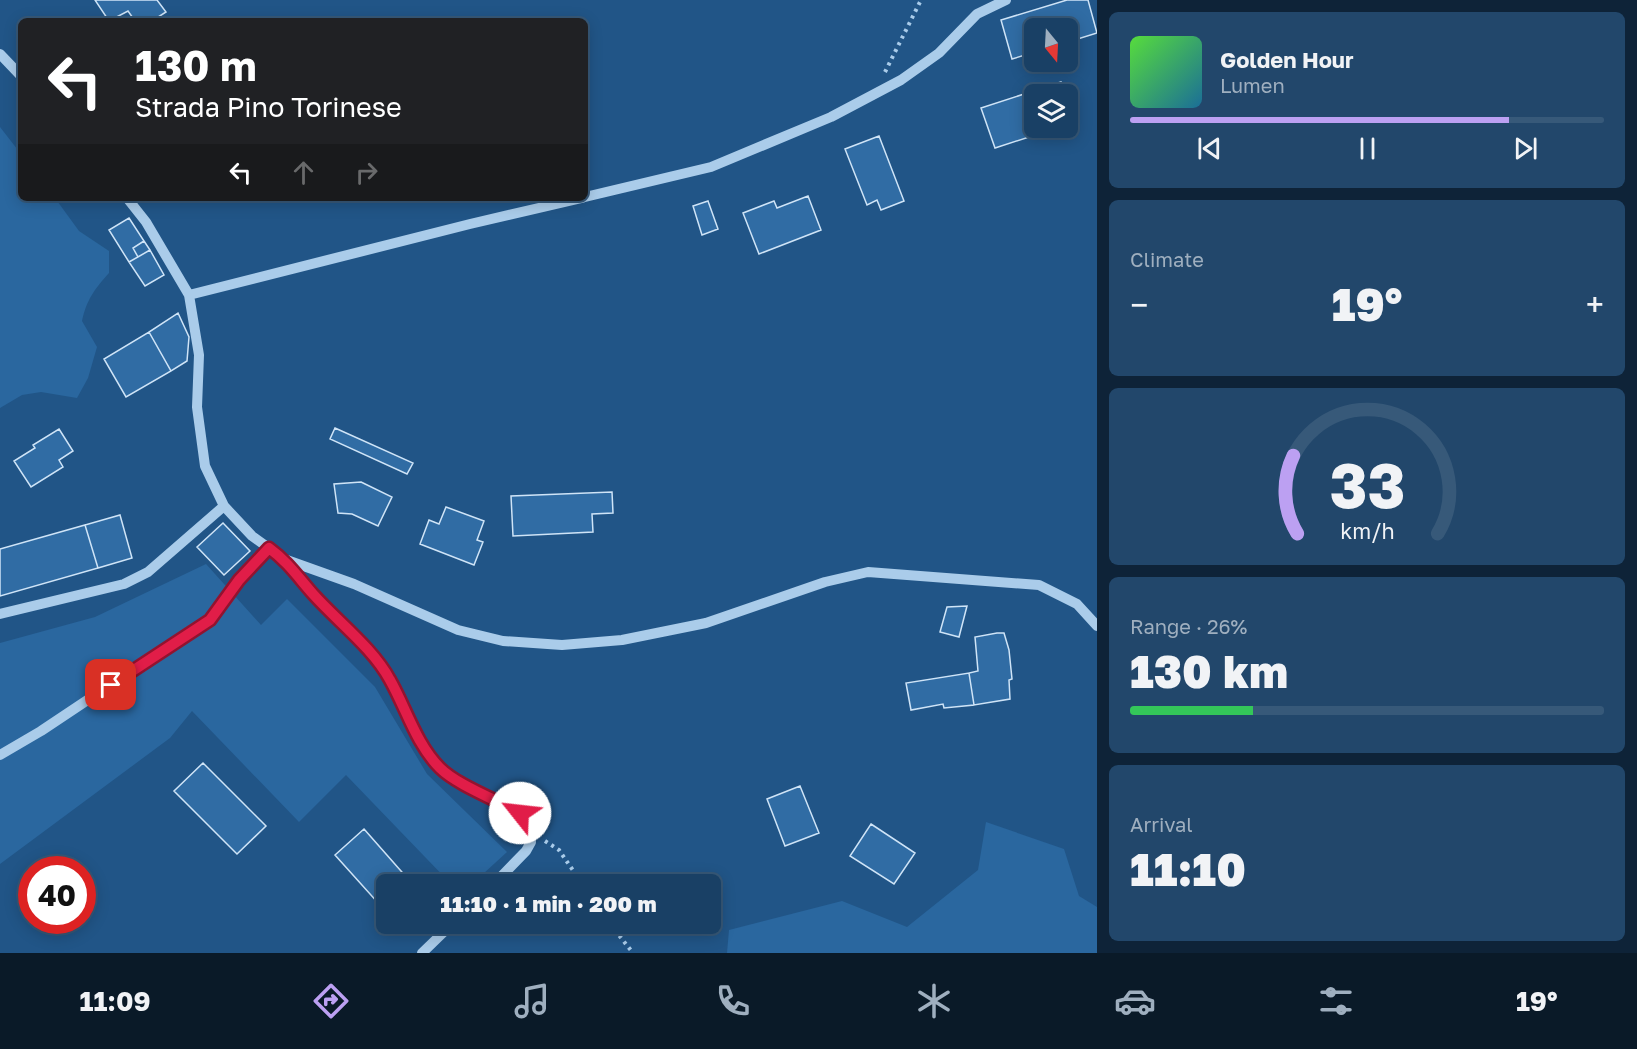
<!DOCTYPE html>
<html lang="en">
<head>
<meta charset="utf-8">
<style>
	:root { --surface:#194065; --page:#22476b; --text:#f1f3f6; --muted:#9fafbf; --line:#375979; --accent:#bca0f2 }
	body { margin:0; font-family:"Golos Text",sans-serif; background:var(--page); color:var(--text); height:100vh; display:flex; flex-direction:column; font-size:22px; white-space:nowrap }
	* { box-sizing:border-box; margin:0 }
	p { font-size:20px; color:var(--muted) }
	.icon { flex:none; width:33px; height:33px; fill:none; stroke:currentColor; stroke-width:2; stroke-linecap:round; stroke-linejoin:round }
	.map { position:relative; flex:1; overflow:hidden }
	.drawer { display:flex; flex-direction:column; gap:12px; padding:12px; background:#0e2338; width:540px }
	.drawer>* { flex:none }
	.guide { position:absolute; left:18px; top:18px; width:570px; height:183px; border-radius:9px; box-shadow:0 3px 15px #0003,0 0 0 2px var(--line); background:#202124; color:#fff; overflow:hidden }
	.needle { width:39px; rotate:162deg }
	.tools { position:absolute; left:1024px; top:18px; display:grid; gap:12px }
	.tools a { display:grid; place-items:center; width:54px; height:54px; border-radius:9px; background:var(--surface); box-shadow:0 3px 15px #0003,0 0 0 2px var(--line); font-size:30px }
	.speed { position:absolute; left:18px; top:856px; display:flex; gap:12px; font-size:30px; font-weight:700; text-align:center }
	.speed>* { display:grid; place-content:center; width:78px; height:78px; border-radius:50%; background:var(--surface); box-shadow:0 3px 15px #0003,0 0 0 2px var(--line); line-height:1 }
	.speed .limit { border:9px solid #d22; background:#fff; color:#111 }
	.pin { position:absolute; display:grid; place-items:center; width:51px; height:51px; color:#fff; margin:-26px; border-radius:12px; box-shadow:0 3px 9px #0006 }
	.me { position:absolute; width:66px; margin:-33px; rotate:299deg; stroke-linejoin:round; filter:drop-shadow(0 0 4px #0008) }
	.turn { display:flex; align-items:center; gap:21px; height:126px; padding:0 18px; font-size:27px }
	.turn .icon { width:78px; height:78px; stroke-width:2.5 }
	.turn b { display:block; font-size:42px; line-height:51px }
	.lanes { display:flex; align-items:center; height:57px; padding:0 18px; background:#0003; justify-content:center; gap:30px; direction:ltr }
	.lanes .off { opacity:.35 }
	.big { font-size:45px; font-weight:800; line-height:1.1 }
	.drawer .tile { flex:1; display:flex; flex-direction:column; justify-content:center; gap:9px; min-width:0; padding:0 21px; border-radius:9px; background:var(--page) }
	.drawer .dial { align-items:center; gap:0 }
	.dial svg { height:156px; overflow:visible; fill:none; stroke:var(--line); stroke-width:7; stroke-linecap:round; text-anchor:middle }
	.dial text { fill:var(--text); stroke:none }
	.song { display:flex; align-items:center; gap:18px }
	.cover { width:72px; height:72px; border-radius:9px; background:linear-gradient(135deg,hsl(110 70% 55%),hsl(200 70% 35%)) }
	.played { height:6px; border-radius:3px; background:linear-gradient(90deg,var(--accent) 80%,var(--line) 80%) }
	.keys { display:flex; justify-content:space-around; direction:ltr }
	.heat { display:flex; justify-content:space-between; align-items:center; font-size:33px; direction:ltr }
	.charge { height:9px; border-radius:4px; background:linear-gradient(90deg,#34c759 26%,var(--line) 0) }
	.trip { position:absolute; left:376px; top:874px; width:345px; height:60px; border-radius:9px; background:var(--surface); box-shadow:0 3px 15px #0003,0 0 0 2px var(--line); font-weight:800; line-height:60px; text-align:center }
	.menu { display:flex; height:96px; justify-content:space-around; align-items:center; background:#0a1a28; color:var(--muted) }
	.menu .icon { width:42px; height:42px }
	.menu .selected { color:var(--accent) }
	.menu b { font-size:27px; color:var(--text) }
	main { display:flex; flex:1; min-height:0 }
	.map>svg:first-child { display:block }
</style>
</head>
<body>
<main>
<div class="map">
<svg width="1097" height="953" viewBox="0 0 1097 953">
	<rect width="100%" height="100%" fill="#215587"/>
	<path fill="#2a679f" d="M0,127L21,154V198H55L79,231L109,251V273C94,290 87,299 82,321L97,347L88,378L77,398L41,392L22,395L0,408Z
		M206,564L261,625L287,599L375,687L427,774L507,852L471,885H452L346,775L299,822L192,711L170,738L0,864V643L95,617Z
		M986,822L1064,849L1079,896L1097,907V953H727L729,930L842,901L907,927L978,870Z"/>
	<path fill="#306ca4" stroke="#cfe4f7" stroke-width="1.5" d="M95,0H157L166,12L152,21H135L128,11L109,21Z
		M1067,0H1088L1097,33L1068,42V28H1035V52L1012,59L1001,20Z
		M1061,82L1065,94H1035V128H1057L995,148L981,108Z
		M1068,105L1074,122L1068,124Z
		M879,136L904,201L881,210L877,200L867,205L845,149Z
		M808,196L821,230L759,254L743,213L774,201L777,208Z
		M708,201L718,229L702,235L693,206Z
		M129,218L144,241L133,248L138,257L129,262L109,230Z
		M144,241L150,250L138,257L133,248Z
		M150,250L164,275L145,286L129,262Z
		M178,313L189,337L187,361L171,371L149,332Z
		M149,332L171,371L126,397L104,359Z
		M335,428L413,463L407,474L330,439Z
		M59,429L73,451L59,460L63,467L31,487L14,461L35,448L33,445Z
		M361,482L392,497L378,526L352,514L338,513L334,484Z
		M612,492L613,513L592,514L593,532L513,536L511,496Z
		M446,507L484,521L477,540L483,542L474,565L420,544L429,520L439,524Z
		M120,515L132,558L98,568L85,525Z
		M223,523L250,551L224,575L197,547Z
		M85,525L98,568L0,596V549Z
		M967,606L959,637L940,632L947,607Z
		M997,633H1004L1009,650L1012,679L1009,680L1010,699L974,705L969,673L978,671L975,637Z
		M969,673L974,705L944,708L943,704L911,710L906,683Z
		M203,763L266,826L237,854L174,791Z
		M800,786L819,833L785,846L767,799Z
		M871,824L915,853L894,884L850,856Z
		M364,829L408,879L401,885H387V897L379,904L335,855Z"/>
	<g fill="none" stroke-linecap="round" stroke-linejoin="round">
		<path stroke="#aaccea" stroke-width="4" stroke-dasharray="3 4.5" stroke-linecap="butt" d="M885,72L921,0
			M545,841L559,850L583,885
			M610,924L633,953"/>
		<path stroke="#aaccea" stroke-width="10" d="M0,54L21,76
			M585,197L711,167L831,117L901,80L939,53L977,14L1006,0
			M127,198L146,222L189,295L199,355L197,407L205,466L224,506L252,536L284,559L354,584L458,630L503,641L562,645L622,640L706,623L825,582L868,572L1039,585L1077,604L1097,626
			M189,295L470,224L582,198
			M284,559L312,593L373,657L389,678L424,747L440,768L459,782L520,813L527,822L531,842L526,851L493,885
			M0,614L124,584L148,572L224,506
			M0,755L41,731L209,619L239,580L269,548
			M422,953L452,924"/>
	</g>
	<g fill="none" stroke-linecap="round" stroke-linejoin="round">
		<defs>
			<path id="route" d="M111,685L210,620L239,580L269,548C288,562 298,577 313,594C337,621 373,648 390,680C406,708 416,744 440,768C457,785 497,800 520,813"/>
		</defs>
		<use href="#route" stroke="#92132f" stroke-width="15"/>
		<use href="#route" stroke="#e11d48" stroke-width="10"/>
	</g>
</svg>
<div class="tools">
<a><svg class="needle" viewBox="-14 -14 28 28"><path d="M0-13l5 13h-10z" fill="#e53935"/><path d="M0 13l5-13h-10z" fill="#9fafbf"/></svg></a>
<a><svg class="icon" aria-label="layers" viewBox="0 0 24 24"><path d="M12 4l9 5-9 5-9-5zM3 14l9 5 9-5"/></svg></a>
</div>
<div class="speed"><div class="limit">40</div></div>
<div class="pin" style="left:111px;top:685px;background:#d93025"><svg class="icon" aria-label="arrive" viewBox="0 0 24 24"><path d="M6 21V4h12l-3 4 3 4H6"/></svg></div>
<svg class="me" style="left:520px;top:813px" viewBox="-20 -20 40 40"><circle r="19" fill="#fff"/><path d="M0-13L10 11 0 6-10 11z" fill="#e11d48"/></svg>
<div class="trip">11:10 · 1 min · 200 m</div>
<div class="guide">
<div class="turn"><svg class="icon" aria-label="left" viewBox="0 0 24 24"><path d="M17 20v-9H6M10 6l-5 5 5 5"/></svg><div><b>130 m</b>Strada Pino Torinese</div></div>
<div class="lanes"><svg class="icon" aria-label="left" viewBox="0 0 24 24"><path d="M17 20v-9H6M10 6l-5 5 5 5"/></svg><svg class="icon off" aria-label="ahead" viewBox="0 0 24 24"><path d="M12 20V5M6 11l6-6 6 6"/></svg><svg class="icon off" aria-label="right" viewBox="0 0 24 24"><path d="M7 20v-9h11M14 6l5 5-5 5"/></svg></div>
</div>
</div>
<section class="drawer">
<div class="tile">
<div class="song"><i class="cover"></i><div><b>Golden Hour</b><p>Lumen</p></div></div>
<div class="played"></div>
<div class="keys"><svg class="icon" aria-label="previous" viewBox="0 0 24 24"><path d="M18 5L8 12l10 7zM5 5v14"/></svg><svg class="icon" aria-label="pause" viewBox="0 0 24 24"><path d="M8 5v14M16 5v14"/></svg><svg class="icon" aria-label="next" viewBox="0 0 24 24"><path d="M6 5l10 7-10 7zM19 5v14"/></svg></div>
</div>
<div class="tile"><p>Climate</p>
<div class="heat"><a>−</a><b class="big">19°</b><a>+</a></div>
</div>
<div class="tile dial"><svg viewBox="0 0 100 80">
<path d="M14 69A42 42 0 1 1 86 69"/>
<path d="M14 69A42 42 0 0 1 12 29" stroke="#bca0f2"/>
<text x="50" y="56" font-size="32" font-weight="700">33</text>
<text x="50" y="72" font-size="11">km/h</text>
</svg></div>
<div class="tile"><p>Range · 26%</p><b class="big">130 km</b><div class="charge"></div></div>
<div class="tile"><p>Arrival</p><b class="big">11:10</b></div>
</section>
</main>
<nav class="menu">
<b>11:09</b>
<svg class="icon selected" aria-label="directions" viewBox="0 0 24 24"><path d="M12 3l9 9-9 9-9-9zM9 14v-3h6M13 9l2 2-2 2"/></svg>
<svg class="icon" aria-label="music" viewBox="0 0 24 24"><path d="M9 18V5l10-2v13"/><circle cx="6" cy="18" r="3"/><circle cx="16" cy="16" r="3"/></svg>
<svg class="icon" aria-label="phone" viewBox="0 0 24 24"><path d="M5 4h4l2 5-3 2q2 4 5 5l2-3 5 2v4C11 20 4 13 5 4z"/></svg>
<svg class="icon" aria-label="climate" viewBox="0 0 24 24"><path d="M12 3v18M4 7l16 10M4 17L20 7"/></svg>
<svg class="icon" aria-label="car" viewBox="0 0 24 24"><path d="M5 17H2v-5l4-1 3-4h7l3 4 3 1v5h-3M9 17h6M6 11h13"/><circle cx="7" cy="17" r="2"/><circle cx="17" cy="17" r="2"/></svg>
<svg class="icon" aria-label="filters" viewBox="0 0 24 24"><path d="M4 7h16M4 17h16"/><circle cx="9" cy="7" r="2"/><circle cx="15" cy="17" r="2"/></svg>
<b>19°</b>
</nav>
</body>
</html>
